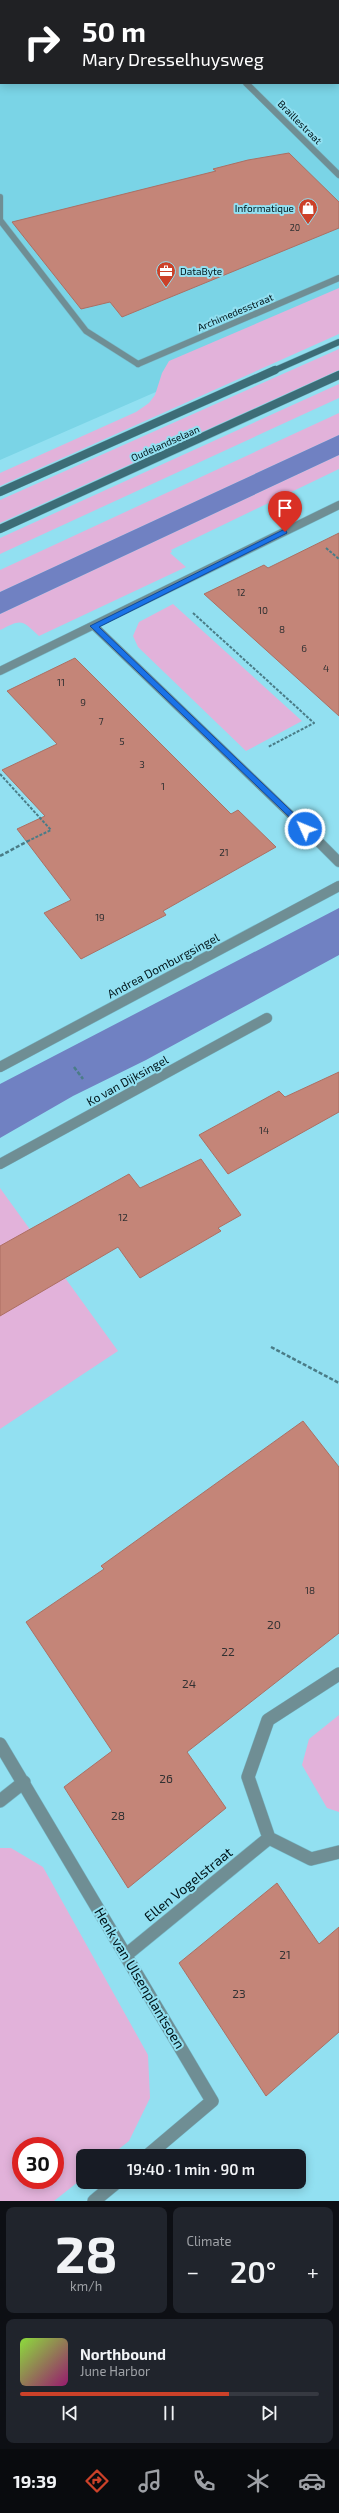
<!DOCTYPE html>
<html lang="en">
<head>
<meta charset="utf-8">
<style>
	:root { --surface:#171b24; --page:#20242c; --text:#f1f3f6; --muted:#9ea1a6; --line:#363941; --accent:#cc4129 }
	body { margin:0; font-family:"Exo 2",sans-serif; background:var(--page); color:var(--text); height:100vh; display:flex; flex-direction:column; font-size:15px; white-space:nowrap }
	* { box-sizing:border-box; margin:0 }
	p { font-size:13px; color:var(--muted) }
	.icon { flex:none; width:22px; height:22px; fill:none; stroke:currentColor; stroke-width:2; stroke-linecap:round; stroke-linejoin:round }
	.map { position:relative; height:2201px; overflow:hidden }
	.details { display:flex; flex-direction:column; gap:6px; padding:6px; background:#0d0f14; flex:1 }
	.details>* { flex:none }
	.banner { position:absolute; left:0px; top:0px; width:339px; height:84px; box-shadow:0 2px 10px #0003; background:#202124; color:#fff; overflow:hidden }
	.speed { position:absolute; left:12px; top:2137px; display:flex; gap:8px; font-size:20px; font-weight:700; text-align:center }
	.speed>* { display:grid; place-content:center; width:52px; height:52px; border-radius:50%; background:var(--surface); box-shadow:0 2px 10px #0003; line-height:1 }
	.speed .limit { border:6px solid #d22; background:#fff; color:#111 }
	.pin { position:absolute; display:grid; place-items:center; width:34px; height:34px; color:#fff; margin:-41px -17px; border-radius:50% 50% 50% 0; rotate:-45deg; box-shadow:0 0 4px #0007 }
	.pin .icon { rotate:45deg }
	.me { position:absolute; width:44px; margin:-22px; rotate:314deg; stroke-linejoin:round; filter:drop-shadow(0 0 3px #0008) }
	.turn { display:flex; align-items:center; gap:14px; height:84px; padding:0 16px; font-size:18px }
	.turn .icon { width:52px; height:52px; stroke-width:2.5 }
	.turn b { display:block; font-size:28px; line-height:34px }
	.big { font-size:30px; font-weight:600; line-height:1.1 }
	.details .widget { flex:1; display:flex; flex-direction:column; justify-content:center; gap:6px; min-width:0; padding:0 14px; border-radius:8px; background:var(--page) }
	.details .dial { align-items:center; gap:0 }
	.dial b { font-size:52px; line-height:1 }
	.song { display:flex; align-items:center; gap:12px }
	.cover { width:48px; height:48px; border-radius:6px; background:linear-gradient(135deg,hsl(90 70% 55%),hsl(320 70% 35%)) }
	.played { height:4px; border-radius:2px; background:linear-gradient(90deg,var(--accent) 70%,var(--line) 70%) }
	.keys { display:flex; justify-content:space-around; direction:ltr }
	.heat { display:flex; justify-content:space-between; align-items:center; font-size:22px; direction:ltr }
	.details .tiles { flex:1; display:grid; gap:6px; grid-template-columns:1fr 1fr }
	.widget:last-child { grid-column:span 2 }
	.trip { position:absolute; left:76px; top:2149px; width:230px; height:40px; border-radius:8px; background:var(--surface); box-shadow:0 2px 10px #0003; font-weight:600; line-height:40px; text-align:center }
	.tab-bar { display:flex; height:64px; justify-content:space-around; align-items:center; background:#090b0e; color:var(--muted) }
	.tab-bar .icon { width:28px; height:28px }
	.tab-bar .on { color:var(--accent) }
	.tab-bar b { font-size:18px; color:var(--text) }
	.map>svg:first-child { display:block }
</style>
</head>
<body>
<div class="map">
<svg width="339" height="2201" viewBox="0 0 339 2201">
	<rect width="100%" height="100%" fill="#92e0f1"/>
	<path fill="#7ad4e6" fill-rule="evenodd" d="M0,0H339V312L0,460ZM1,1H338V83H1Z"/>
	<path fill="#e2b2da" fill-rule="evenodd" d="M339,288V334L0,486V473L136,412L149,403L155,395L162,373L169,361Z
		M339,349V370L0,523V500Z
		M339,384V398L0,554V538Z
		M339,413V435L0,592V570Z
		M339,455V469L171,550L172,552L170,553L186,567L39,636C21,619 22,619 0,630V614Z
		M173,604L302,721L246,751L138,647L133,636L139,622Z
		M0,1188L118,1351L0,1429Z
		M339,1715V1812L327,1808L302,1765L309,1739Z
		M0,1848H11L43,1867L148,2055L150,2098L129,2141L110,2156H83V2178L54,2201H0ZM21,2146H55V2180H21Z"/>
	<path fill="#7081c2" d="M339,435V455L0,614V592Z
		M339,908V955L146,1060L73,1096L0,1138V1084Z"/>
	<path fill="#c48578" stroke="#ac6f63" d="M289,153L339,202V228L122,317L110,302L81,309L12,222L216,171L213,169L248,160Z
		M339,533V716L204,594L264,565L268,568Z
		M75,658L231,814L238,810L276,847L163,911L166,915L81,959L44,913L71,900L17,829L45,816L2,770L57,744L7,691Z
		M339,1072V1112L228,1174L199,1135L279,1091L285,1097Z
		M201,1159L241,1215L218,1228L221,1231L140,1278L118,1247L0,1316V1246L129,1174L140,1188Z
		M303,1421L339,1467V1633L187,1752L226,1808L128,1888L64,1787L112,1751L26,1622L104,1569L101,1566Z
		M277,1883L319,1944L339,1927V2032L266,2096L179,1963Z"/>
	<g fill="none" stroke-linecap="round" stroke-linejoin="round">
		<defs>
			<path id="lane" d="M0,197V220L86,331L138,364"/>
			<path id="street-far3" d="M246,83L339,175
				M138,364L339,278"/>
			<path id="street-far2" d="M94,626L319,842
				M0,671L339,505"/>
			<path id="street-far1" d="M318,841L339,862
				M0,1067L339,886
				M0,1164L267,1018"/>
			<path id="street" d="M339,1674L268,1720L248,1777L269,1838L311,1859L339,1852
				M0,1744L212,2101L147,2156
				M0,1801L24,1782
				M126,1955L269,1838
				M94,2201L117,2182"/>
			<path id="secondary-far1" d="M273,371L339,342"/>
			<path id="secondary" d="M0,492L275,370
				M0,529L339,375"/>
		</defs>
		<use href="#lane" stroke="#78bbca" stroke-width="7"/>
		<use href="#street-far3" stroke="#78bbca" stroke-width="7"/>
		<use href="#street-far2" stroke="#78bbca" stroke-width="9"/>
		<use href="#street-far1" stroke="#78bbca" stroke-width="11"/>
		<use href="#street" stroke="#78bbca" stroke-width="14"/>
		<use href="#secondary-far1" stroke="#78bbca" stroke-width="7"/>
		<use href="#secondary" stroke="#78bbca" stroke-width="9"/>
		<path stroke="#4a7c87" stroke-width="2" stroke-dasharray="3 1.5" stroke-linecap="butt" d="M326,548L339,559
			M193,613L314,723L268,747
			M0,774L51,830L26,842"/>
		<path stroke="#4a7c87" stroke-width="2.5" stroke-dasharray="4 2" stroke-linecap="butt" d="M0,856L28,841
			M74,1067L83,1079
			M271,1347L339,1383"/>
		<use href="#lane" stroke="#6f8e94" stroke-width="6"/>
		<use href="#street-far3" stroke="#6f8e94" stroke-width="6"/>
		<use href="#street-far2" stroke="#6f8e94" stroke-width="8"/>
		<use href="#street-far1" stroke="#6f8e94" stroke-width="10"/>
		<use href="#street" stroke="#6f8e94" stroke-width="13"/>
		<use href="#secondary-far1" stroke="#3c6d77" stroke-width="6"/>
		<use href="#secondary" stroke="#3c6d77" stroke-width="8"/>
	</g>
	<path fill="#1a73e8" stroke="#114b97" d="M285,529L287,533L99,627L308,827L309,829L305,832L90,626Z"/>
	<defs>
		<symbol id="shop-pin" viewBox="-11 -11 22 30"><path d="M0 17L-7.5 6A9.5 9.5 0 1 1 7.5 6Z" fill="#cc4129" stroke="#92e0f1"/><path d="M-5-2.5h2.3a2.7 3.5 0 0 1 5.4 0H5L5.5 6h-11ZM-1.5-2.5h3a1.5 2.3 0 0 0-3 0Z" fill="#fff"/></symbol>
		<symbol id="office-pin" viewBox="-11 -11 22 30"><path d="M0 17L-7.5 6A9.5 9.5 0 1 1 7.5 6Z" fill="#cc4129" stroke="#92e0f1"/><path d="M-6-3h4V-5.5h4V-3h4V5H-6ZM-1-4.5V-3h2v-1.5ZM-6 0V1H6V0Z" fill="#fff"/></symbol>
	</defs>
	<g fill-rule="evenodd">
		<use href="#shop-pin" x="297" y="197" width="22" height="30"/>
		<use href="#office-pin" x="155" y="260" width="22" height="30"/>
	</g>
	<g text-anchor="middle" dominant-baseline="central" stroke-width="4" stroke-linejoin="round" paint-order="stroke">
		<g font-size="9" fill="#313132">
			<text x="295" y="227">20</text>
			<text x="241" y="592">12</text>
		</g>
		<g font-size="10" fill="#00151a" stroke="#92e0f1">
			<text transform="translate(300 122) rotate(45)">Braillestraat</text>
			<text transform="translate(235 312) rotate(-23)">Archimedesstraat</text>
			<text transform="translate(165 443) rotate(-24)">Oudelandselaan</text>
		</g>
		<g font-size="10" fill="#00151a" stroke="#92e0f1" text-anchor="end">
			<text x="294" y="208">Informatique</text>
			<text x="180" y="271" text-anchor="start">DataByte</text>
		</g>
		<g font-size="10" fill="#313132">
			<text x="263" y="610">10</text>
			<text x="282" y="629">8</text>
			<text x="304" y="648">6</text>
			<text x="326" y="668">4</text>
			<text x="61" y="682">11</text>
			<text x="83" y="702">9</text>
			<text x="101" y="721">7</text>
			<text x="122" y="741">5</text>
			<text x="142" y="764">3</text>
			<text x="163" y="786">1</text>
			<text x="224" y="852">21</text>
			<text x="100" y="917">19</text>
			<text x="264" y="1130">14</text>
			<text x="123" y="1217">12</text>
			<text x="310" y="1590">18</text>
		</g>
		<g font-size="12" fill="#00151a" stroke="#92e0f1">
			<text transform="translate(163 965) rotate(-28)">Andrea Domburgsingel</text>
			<text transform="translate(127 1080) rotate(-29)">Ko van Dijksingel</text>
		</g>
		<g font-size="12" fill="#313132">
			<text x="274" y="1624">20</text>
			<text x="228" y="1651">22</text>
			<text x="189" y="1683">24</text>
			<text x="166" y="1778">26</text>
			<text x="118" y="1815">28</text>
			<text x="285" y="1954">21</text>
			<text x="239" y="1993">23</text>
		</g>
		<g font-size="14" fill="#00151a" stroke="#92e0f1">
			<text transform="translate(188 1884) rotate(-39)">Ellen Vogelstraat</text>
			<text transform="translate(140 1978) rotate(59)">Henk van Ulsenplantsoen</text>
		</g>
	</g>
</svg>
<div class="speed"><div class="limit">30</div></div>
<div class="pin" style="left:285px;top:532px;background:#d93025"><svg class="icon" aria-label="arrive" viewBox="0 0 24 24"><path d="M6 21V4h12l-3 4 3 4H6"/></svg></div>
<svg class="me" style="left:305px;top:829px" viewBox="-20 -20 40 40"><circle r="17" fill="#1a73e8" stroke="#fff" stroke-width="3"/><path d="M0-11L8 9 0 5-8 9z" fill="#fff"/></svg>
<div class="trip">19:40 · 1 min · 90 m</div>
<div class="banner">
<div class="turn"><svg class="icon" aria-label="right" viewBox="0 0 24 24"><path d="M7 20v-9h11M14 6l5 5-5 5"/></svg><div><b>50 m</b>Mary Dresselhuysweg</div></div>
</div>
</div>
<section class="details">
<div class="tiles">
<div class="widget dial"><b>28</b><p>km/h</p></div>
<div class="widget"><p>Climate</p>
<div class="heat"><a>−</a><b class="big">20°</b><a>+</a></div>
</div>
<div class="widget">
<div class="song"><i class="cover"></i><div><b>Northbound</b><p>June Harbor</p></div></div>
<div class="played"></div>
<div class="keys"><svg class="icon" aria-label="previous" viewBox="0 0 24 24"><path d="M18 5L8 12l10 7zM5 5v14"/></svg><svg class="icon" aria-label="pause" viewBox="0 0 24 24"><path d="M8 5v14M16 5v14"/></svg><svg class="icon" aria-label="next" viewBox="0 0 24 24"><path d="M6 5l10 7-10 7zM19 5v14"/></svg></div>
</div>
</div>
</section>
<nav class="tab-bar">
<b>19:39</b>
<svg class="icon on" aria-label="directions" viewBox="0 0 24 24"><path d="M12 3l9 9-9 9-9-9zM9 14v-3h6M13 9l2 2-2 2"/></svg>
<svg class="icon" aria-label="music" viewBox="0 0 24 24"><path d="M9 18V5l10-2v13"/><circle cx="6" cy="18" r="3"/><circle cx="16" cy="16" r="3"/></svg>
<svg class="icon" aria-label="phone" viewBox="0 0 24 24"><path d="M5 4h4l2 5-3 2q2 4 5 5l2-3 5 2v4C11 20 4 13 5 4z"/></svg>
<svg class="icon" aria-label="climate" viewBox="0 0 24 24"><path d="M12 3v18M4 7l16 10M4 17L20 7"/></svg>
<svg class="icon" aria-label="car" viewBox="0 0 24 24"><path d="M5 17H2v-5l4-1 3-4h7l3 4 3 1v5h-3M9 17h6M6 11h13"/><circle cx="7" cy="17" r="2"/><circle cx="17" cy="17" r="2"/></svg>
</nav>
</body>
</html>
